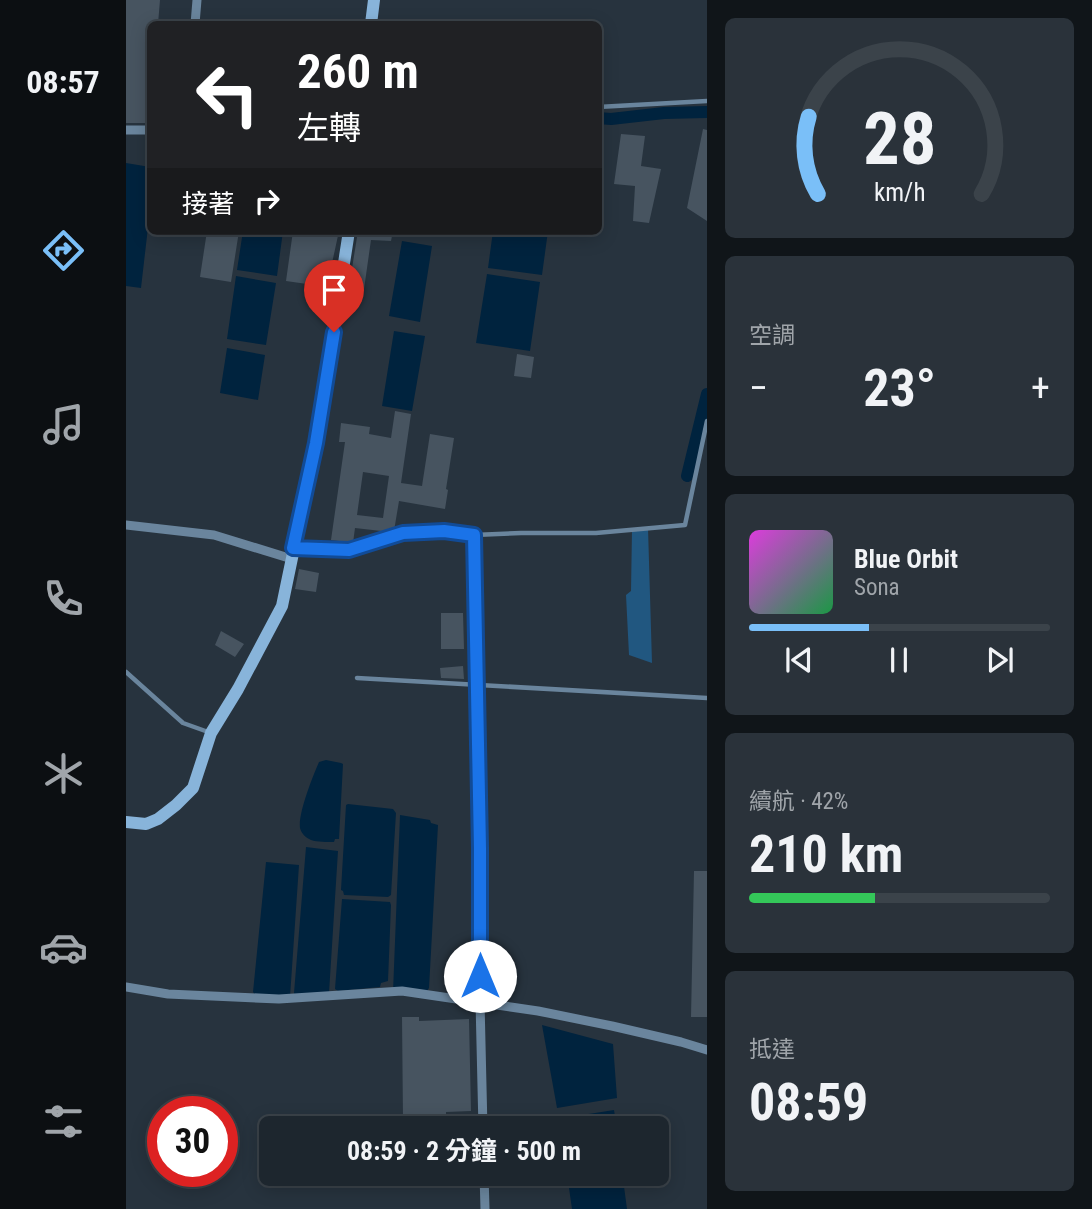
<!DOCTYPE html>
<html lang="zh-TW">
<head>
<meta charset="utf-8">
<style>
	:root { --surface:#1d262e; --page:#2a323a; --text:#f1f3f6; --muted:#a0a5aa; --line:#3b434a; --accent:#7abff8 }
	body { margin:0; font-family:"Roboto Condensed","Noto Sans TC",sans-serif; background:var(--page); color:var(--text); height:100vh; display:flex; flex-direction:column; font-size:26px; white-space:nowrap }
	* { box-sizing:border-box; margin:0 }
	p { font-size:23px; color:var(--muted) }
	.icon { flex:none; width:38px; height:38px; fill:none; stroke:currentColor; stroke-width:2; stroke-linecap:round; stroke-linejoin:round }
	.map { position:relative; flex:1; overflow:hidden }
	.side { display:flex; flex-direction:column; gap:18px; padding:18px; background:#101519; width:385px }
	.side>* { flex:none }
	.guide { position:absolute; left:21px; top:21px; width:455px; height:214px; border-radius:10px; box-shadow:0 4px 18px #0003,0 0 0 2px var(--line); background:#202124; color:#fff; overflow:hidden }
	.speed { position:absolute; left:21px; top:1096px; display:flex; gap:14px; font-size:35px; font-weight:700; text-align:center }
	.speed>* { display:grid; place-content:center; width:91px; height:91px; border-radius:50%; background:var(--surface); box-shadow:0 4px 18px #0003,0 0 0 2px var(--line); line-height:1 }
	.speed .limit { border:10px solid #d22; background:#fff; color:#111 }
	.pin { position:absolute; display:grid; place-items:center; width:60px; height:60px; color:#fff; margin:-72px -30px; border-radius:50% 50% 50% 0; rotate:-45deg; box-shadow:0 0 7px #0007 }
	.pin .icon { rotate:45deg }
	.me { position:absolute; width:77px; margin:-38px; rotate:0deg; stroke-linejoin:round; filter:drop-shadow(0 0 5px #0008) }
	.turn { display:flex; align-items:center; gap:24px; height:147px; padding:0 35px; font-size:32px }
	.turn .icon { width:91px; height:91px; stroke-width:2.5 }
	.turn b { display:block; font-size:49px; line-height:60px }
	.then { display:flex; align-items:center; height:66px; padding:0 35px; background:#0003; gap:14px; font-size:26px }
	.big { font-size:52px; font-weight:700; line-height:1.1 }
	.side .tile { flex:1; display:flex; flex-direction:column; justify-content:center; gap:10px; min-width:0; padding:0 24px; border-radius:10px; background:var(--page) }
	.side .dial { align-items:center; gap:0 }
	.dial svg { height:182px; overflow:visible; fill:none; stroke:var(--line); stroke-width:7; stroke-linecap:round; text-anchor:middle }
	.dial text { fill:var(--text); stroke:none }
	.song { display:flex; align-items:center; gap:21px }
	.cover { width:84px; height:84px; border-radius:10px; background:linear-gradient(135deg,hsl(300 70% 55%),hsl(140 70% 35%)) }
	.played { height:7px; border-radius:4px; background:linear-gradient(90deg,var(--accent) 40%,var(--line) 40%) }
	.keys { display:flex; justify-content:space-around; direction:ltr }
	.heat { display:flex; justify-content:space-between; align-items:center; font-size:38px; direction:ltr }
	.charge { height:10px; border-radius:5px; background:linear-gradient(90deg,#34c759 42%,var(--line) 0) }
	.trip { position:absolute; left:133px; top:1116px; width:410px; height:70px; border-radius:10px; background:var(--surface); box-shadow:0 4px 18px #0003,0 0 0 2px var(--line); font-weight:700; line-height:70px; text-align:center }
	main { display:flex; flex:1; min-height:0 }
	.menu { display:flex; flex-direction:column; width:126px; justify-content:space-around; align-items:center; background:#0c0f12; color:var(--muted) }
	.menu .icon { width:49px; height:49px }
	.menu .current { color:var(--accent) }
	.menu b { font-size:32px; color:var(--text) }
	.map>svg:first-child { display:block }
</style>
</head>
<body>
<main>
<nav class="menu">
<b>08:57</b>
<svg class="icon current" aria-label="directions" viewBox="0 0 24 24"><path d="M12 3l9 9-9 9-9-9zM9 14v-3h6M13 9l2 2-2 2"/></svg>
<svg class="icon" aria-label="music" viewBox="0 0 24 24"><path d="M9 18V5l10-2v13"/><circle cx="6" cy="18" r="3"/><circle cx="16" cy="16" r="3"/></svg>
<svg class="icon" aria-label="phone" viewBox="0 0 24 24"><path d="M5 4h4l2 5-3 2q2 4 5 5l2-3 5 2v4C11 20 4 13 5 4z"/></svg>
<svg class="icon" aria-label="climate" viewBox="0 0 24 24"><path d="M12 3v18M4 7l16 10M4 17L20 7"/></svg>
<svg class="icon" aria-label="car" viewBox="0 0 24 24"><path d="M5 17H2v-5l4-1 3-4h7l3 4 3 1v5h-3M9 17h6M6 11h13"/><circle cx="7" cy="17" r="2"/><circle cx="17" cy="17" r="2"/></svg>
<svg class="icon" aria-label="filters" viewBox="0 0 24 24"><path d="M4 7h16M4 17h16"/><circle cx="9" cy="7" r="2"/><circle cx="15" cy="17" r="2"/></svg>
</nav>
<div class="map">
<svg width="581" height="1209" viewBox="0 0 581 1209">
	<rect width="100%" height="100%" fill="#27333e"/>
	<path fill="#215780" d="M522,528L526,663L503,655L500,595L505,591L506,530Z"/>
	<path fill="#00233e" d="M0,163L24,167V210L15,288L0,286Z
		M117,231H157L151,276L111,270Z
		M367,231H422L416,275L362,268Z
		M276,241L306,246L294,322L263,316Z
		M361,274L414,282L404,351L350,343Z
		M110,276L150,283L140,345L101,339Z
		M268,331L299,336L286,411L256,406Z
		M101,348L139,355L132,400L94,393Z
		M200,760L215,763L217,764L213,839H209L208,842C201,842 191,842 185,840C180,838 175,833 174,828C172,813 187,776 193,762Z
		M222,804L267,809L270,813L265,895L262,897L218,895L217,891L215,890L220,805Z
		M274,815L304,820L305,823L312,825L303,988L301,991L267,992Z
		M180,847L212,851L203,993L169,995L168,993Z
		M140,862L173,865L164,997L132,998L127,992Z
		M216,899L264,902L265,905L262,981L255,983L254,987L212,991L209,989Z
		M416,1025L487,1044L491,1098L431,1108Z
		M488,1110L491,1129H432L431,1119Z
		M497,1179L501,1209H446L443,1188Z"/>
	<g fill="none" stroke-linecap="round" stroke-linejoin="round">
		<path stroke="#00233e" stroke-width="12" d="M472,118L485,119L538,113L581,112
			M561,476L581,394"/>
	</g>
	<path fill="#475460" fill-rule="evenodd" d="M0,0H34L32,24H24V123H0Z
		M577,129L581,130V221L561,208Z
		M495,134L519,136L515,166L535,169L523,223L507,221L509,186L488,184Z
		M81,231H113L105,282L74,277Z
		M167,231H213L203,277L190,274L188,285L160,281Z
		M232,231H267L265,241L245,240L238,289L223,287Z
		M391,354L408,357L405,378L388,376Z
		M269,411L285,414L275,483L296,486L304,434L328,438L320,489L322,490L319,509L273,501L268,531L264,532L229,528L227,543L205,540L219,442H213L215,423L244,427L243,434L265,438ZM237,472L263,476L257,518L231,515Z
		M173,569L193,573L190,592L169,589Z
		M315,613H337L338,649H315Z
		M95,631L118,644L109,657L89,645Z
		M337,666L338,679L315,678L314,668Z
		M568,871H581V1017H565Z
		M276,1017H293V1021L343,1019L345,1111L320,1112V1116H294V1120H277Z"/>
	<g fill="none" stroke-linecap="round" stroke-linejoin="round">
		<path stroke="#6a859d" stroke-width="4.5" d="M472,107L581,101
			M172,548L223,550L277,533L318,531L348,535L395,533H470L559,525L581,421
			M0,672L57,723L85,733
			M231,678L581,698"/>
		<path stroke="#6a859d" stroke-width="9" d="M69,24L71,0
			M0,130H24
			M0,525L88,535L166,559
			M348,535L354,848V1001L357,1129
			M0,987L42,994L153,999L276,991L412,1011L486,1026L555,1042L581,1050
			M358,1174L359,1209"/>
		<path stroke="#88b4da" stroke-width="12" d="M245,24L248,0
			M0,822L20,824L32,819L50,805L67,788L85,733L112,689L156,606L190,443L223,231"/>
	</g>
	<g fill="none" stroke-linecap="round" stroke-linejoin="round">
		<defs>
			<path id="route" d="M208,332L190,443L167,548L223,550L277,533L318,531L348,535L354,848V976"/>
		</defs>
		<use href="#route" stroke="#114b97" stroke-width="18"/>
		<use href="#route" stroke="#1a73e8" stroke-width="12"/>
	</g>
</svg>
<div class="speed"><div class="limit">30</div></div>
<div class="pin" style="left:208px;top:332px;background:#d93025"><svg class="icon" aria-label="arrive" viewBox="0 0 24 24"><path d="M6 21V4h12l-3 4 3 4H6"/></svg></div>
<svg class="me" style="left:354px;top:976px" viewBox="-20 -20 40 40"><circle r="19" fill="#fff"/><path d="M0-13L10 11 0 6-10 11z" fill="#1a73e8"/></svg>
<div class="trip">08:59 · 2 分鐘 · 500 m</div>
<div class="guide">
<div class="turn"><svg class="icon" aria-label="left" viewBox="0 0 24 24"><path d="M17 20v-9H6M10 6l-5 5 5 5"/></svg><div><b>260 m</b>左轉</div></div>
<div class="then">接著<svg class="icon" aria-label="right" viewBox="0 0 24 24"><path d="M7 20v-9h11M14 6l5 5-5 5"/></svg></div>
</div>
</div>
<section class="side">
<div class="tile dial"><svg viewBox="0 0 100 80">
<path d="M14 69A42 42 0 1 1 86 69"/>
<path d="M14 69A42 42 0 0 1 10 35" stroke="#7abff8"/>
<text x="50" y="56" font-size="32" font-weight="700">28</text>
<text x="50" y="72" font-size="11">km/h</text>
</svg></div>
<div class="tile"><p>空調</p>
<div class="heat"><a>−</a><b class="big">23°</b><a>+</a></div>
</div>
<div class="tile">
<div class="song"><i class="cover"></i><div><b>Blue Orbit</b><p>Sona</p></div></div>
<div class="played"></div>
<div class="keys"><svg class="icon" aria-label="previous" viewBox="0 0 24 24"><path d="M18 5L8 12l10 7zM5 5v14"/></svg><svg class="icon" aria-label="pause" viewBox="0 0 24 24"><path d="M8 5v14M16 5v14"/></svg><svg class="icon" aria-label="next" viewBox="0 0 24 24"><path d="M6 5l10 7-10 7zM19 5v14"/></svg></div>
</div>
<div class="tile"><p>續航 · 42%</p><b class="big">210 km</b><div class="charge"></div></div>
<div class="tile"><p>抵達</p><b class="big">08:59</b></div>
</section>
</main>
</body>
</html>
